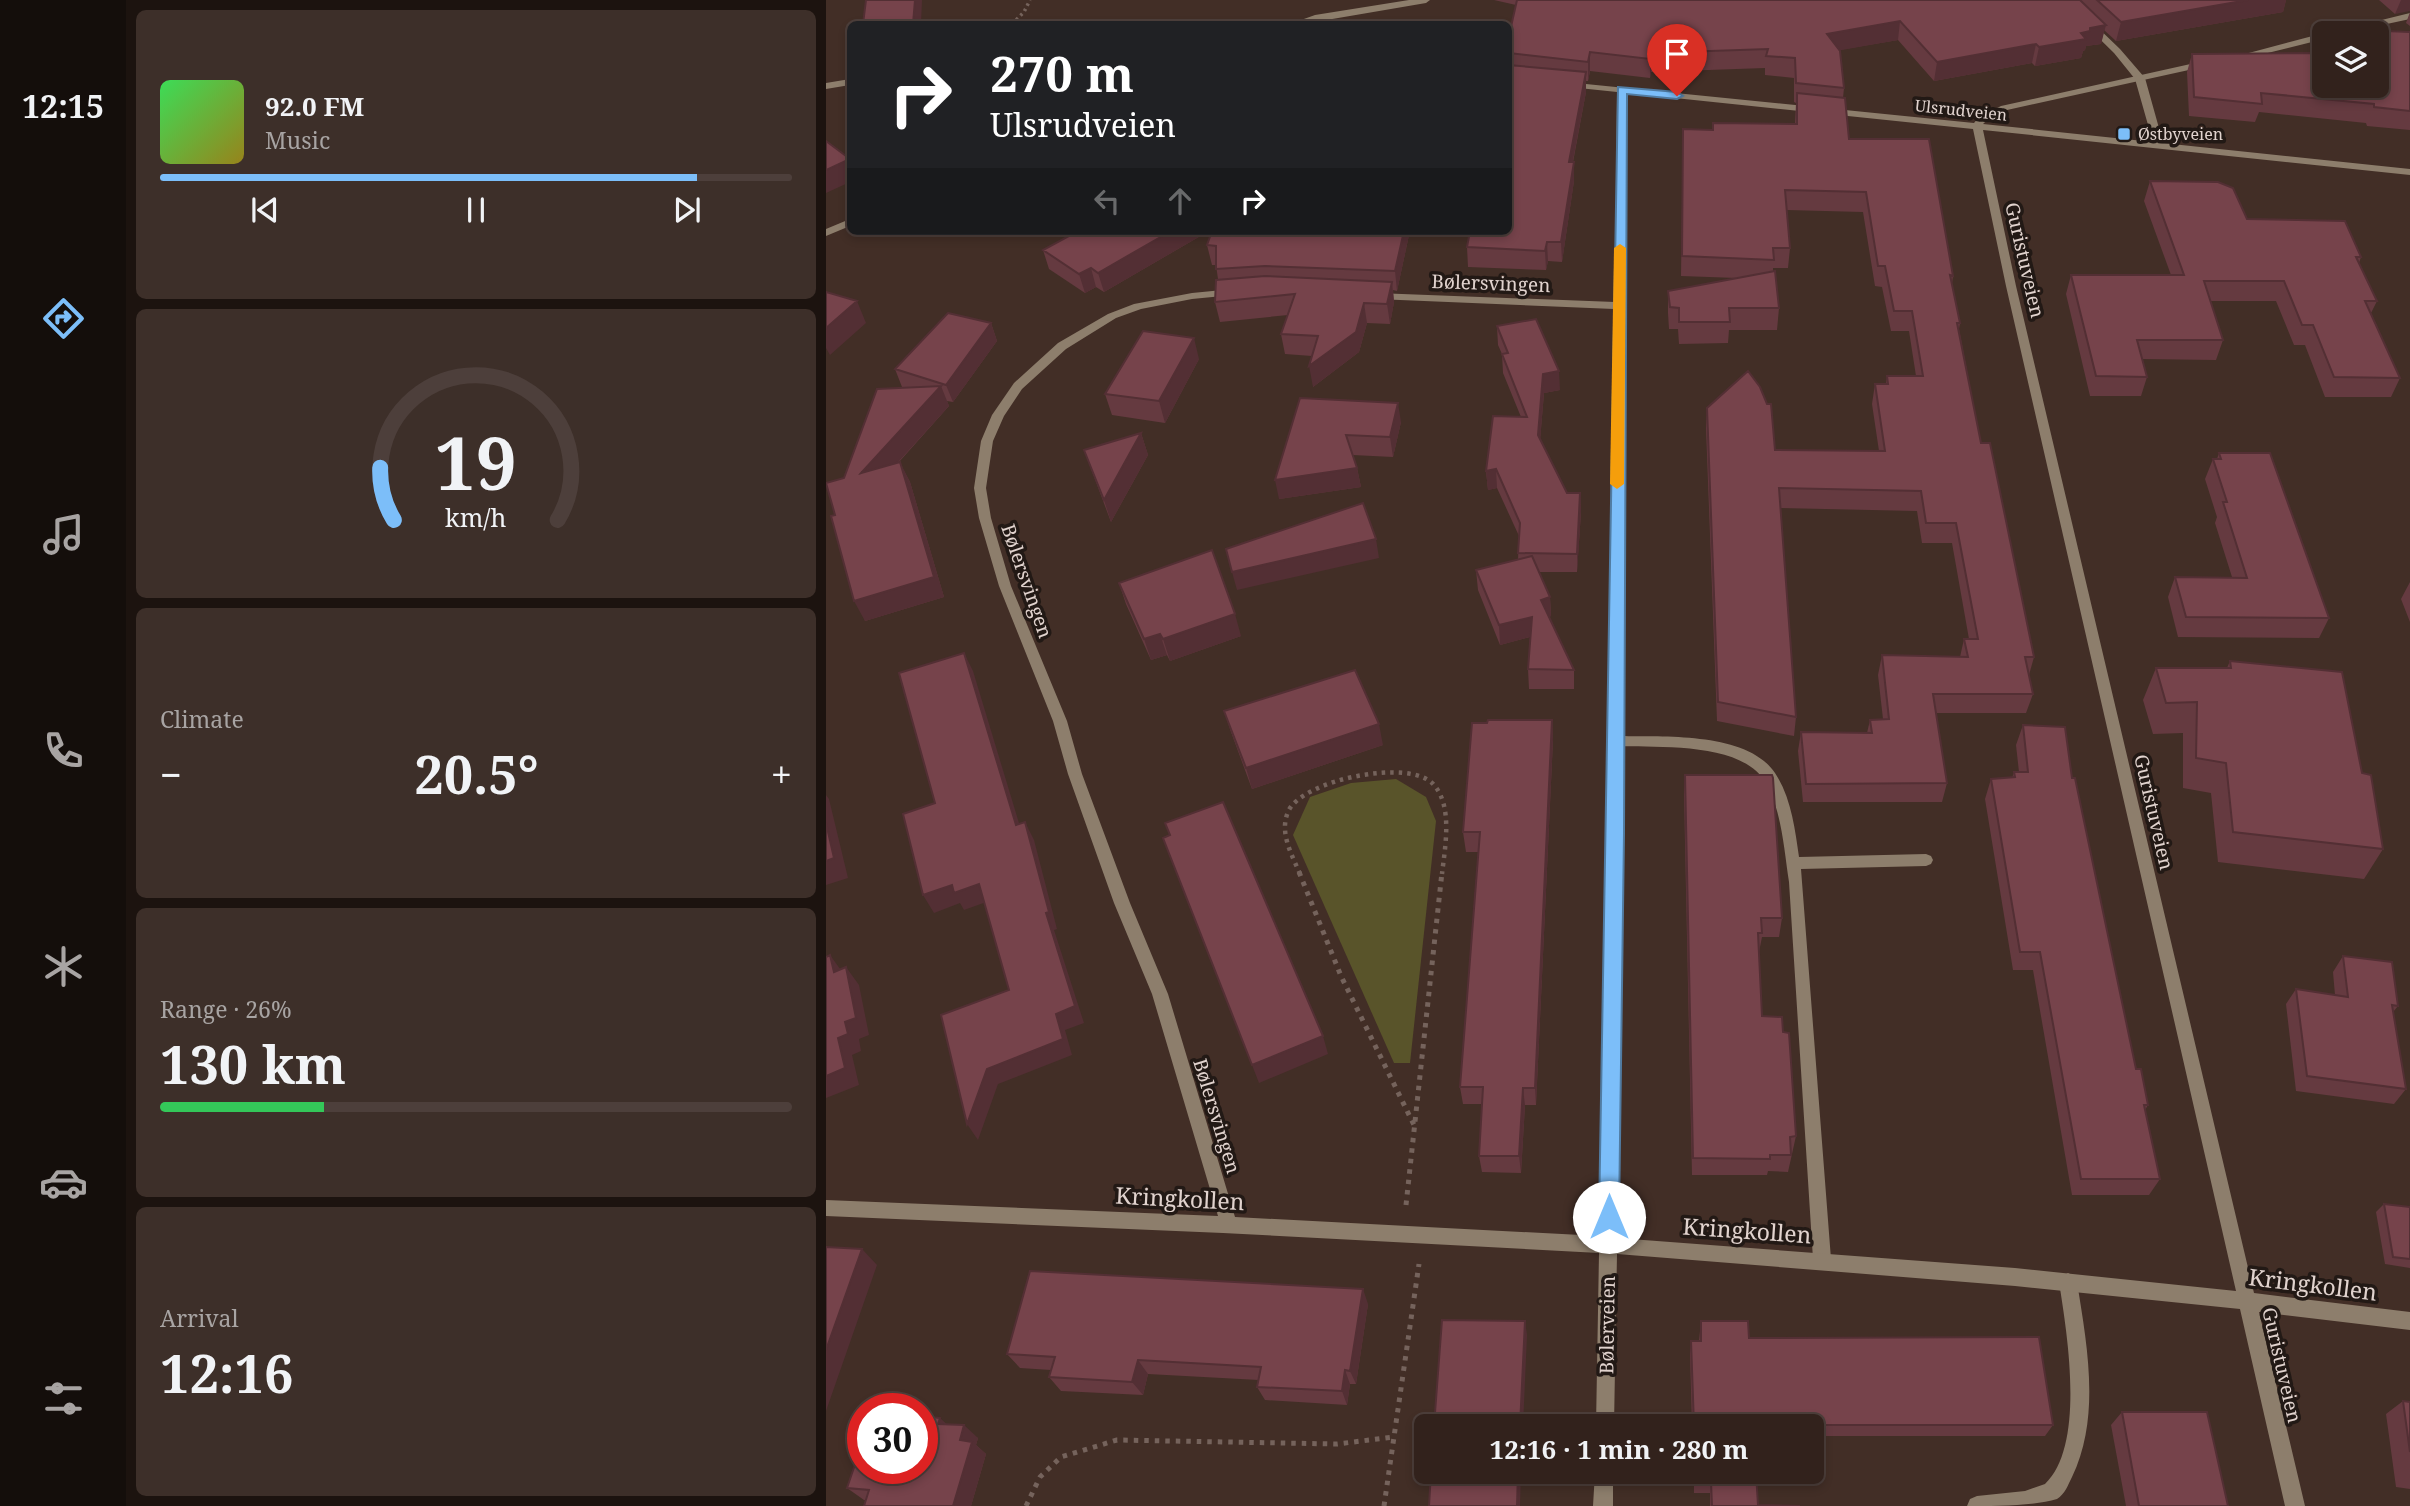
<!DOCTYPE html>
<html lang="en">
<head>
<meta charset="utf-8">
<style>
	:root { --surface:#32221c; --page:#3d2f29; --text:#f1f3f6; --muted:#a8a4a3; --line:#4d3f3b; --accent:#7cbef9 }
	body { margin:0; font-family:"Noto Serif",serif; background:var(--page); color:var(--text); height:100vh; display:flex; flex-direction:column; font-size:26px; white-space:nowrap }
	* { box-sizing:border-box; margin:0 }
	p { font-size:23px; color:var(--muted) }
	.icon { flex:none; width:38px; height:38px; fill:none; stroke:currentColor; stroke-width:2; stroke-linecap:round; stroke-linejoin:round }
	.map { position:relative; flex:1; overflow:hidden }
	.panel { display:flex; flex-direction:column; gap:10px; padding:10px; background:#1c130f; width:700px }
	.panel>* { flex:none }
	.banner { position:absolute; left:21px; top:21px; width:665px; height:214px; border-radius:10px; box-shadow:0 4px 10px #0003,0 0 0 2px var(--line); background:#202124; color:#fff; overflow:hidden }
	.controls { position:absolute; left:1486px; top:21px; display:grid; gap:14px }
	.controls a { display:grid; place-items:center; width:77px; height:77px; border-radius:10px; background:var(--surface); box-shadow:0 4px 10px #0003,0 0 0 2px var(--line); font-size:35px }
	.speed { position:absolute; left:21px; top:1393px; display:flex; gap:14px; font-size:35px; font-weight:700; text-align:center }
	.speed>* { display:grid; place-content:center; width:91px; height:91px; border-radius:50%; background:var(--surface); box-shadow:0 4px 10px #0003,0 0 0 2px var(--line); line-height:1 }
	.speed .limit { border:10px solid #d22; background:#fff; color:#111 }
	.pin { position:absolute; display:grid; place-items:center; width:60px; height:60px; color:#fff; margin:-72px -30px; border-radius:50% 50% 50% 0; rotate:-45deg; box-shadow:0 0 7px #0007 }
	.pin .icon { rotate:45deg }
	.me { position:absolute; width:77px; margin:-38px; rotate:0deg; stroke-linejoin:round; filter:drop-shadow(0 0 5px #0008) }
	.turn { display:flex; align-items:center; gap:24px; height:147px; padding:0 28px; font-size:32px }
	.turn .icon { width:91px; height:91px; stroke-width:2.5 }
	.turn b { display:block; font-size:49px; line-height:60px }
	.lanes { display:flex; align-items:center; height:66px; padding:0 28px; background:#0003; justify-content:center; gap:35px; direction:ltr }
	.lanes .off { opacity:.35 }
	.big { font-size:52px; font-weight:700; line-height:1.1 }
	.panel .card { flex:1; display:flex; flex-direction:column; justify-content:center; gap:10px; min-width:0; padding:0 24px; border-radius:10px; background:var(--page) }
	.panel .dial { align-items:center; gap:0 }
	.dial svg { height:182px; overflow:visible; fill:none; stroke:var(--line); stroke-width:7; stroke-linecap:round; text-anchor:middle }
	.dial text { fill:var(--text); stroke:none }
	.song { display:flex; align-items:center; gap:21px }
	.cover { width:84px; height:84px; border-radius:10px; background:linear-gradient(135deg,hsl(130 70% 55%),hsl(50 70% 35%)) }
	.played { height:7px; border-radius:4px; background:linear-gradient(90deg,var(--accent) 85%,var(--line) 85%) }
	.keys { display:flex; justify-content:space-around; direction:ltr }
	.heat { display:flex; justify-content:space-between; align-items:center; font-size:38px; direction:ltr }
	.charge { height:10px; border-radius:5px; background:linear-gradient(90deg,#34c759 26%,var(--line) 0) }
	.trip { position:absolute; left:588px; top:1414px; width:410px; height:70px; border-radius:10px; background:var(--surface); box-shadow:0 4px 10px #0003,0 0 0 2px var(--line); font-weight:700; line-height:70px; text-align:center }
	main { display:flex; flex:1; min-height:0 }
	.menu { display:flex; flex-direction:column; width:126px; justify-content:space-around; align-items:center; background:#140e0b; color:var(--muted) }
	.menu .icon { width:49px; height:49px }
	.menu .on { color:var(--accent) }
	.menu b { font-size:32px; color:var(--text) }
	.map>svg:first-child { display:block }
</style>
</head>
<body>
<main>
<nav class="menu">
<b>12:15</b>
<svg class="icon on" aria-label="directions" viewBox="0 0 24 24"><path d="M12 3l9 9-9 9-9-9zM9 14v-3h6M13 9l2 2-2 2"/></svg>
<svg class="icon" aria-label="music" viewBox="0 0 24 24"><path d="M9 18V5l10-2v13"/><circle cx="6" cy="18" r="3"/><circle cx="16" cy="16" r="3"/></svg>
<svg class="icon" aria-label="phone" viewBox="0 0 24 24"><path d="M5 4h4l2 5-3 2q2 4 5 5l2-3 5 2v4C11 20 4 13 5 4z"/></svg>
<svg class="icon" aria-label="climate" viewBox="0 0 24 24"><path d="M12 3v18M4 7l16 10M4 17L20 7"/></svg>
<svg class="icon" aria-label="car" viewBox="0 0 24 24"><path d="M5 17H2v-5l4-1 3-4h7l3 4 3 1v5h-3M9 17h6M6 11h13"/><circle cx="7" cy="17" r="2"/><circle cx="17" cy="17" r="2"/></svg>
<svg class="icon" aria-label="filters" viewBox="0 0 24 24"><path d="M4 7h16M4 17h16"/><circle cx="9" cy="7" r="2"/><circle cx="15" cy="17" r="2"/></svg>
</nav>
<section class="panel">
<div class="card">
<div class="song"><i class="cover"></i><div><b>92.0 FM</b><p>Music</p></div></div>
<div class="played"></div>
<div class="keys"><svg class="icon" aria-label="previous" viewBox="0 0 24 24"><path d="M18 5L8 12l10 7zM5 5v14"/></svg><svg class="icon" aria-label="pause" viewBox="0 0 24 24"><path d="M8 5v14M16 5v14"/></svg><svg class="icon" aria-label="next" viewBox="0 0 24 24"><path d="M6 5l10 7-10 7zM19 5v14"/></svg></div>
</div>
<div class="card dial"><svg viewBox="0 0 100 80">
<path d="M14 69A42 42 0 1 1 86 69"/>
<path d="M14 69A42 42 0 0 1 8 46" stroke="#7cbef9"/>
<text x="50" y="56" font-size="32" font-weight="700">19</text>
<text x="50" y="72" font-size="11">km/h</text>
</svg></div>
<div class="card"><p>Climate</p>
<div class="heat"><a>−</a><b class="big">20.5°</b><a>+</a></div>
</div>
<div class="card"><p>Range · 26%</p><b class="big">130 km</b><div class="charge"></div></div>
<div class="card"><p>Arrival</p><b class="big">12:16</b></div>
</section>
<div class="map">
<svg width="1584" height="1506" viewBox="0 0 1584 1506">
	<rect width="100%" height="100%" fill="#422e26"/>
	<path fill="#59542a" d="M570,779L600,797L610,821L584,1063H568L467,835L484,797L525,783Z"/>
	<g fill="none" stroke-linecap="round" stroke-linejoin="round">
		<path stroke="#75635c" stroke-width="3.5" stroke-dasharray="2.5 3.5" stroke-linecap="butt" d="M186,24L198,12L204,0"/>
		<path stroke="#75635c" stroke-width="4.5" stroke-dasharray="3.5 5" stroke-linecap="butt" d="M474,874C466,855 453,833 462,812C475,780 585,757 608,785C627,807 619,847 616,874"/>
		<path stroke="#75635c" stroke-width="5" stroke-dasharray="4.5 6" stroke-linecap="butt" d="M473,872L515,976L589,1127
			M580,1205L616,872
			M200,1506L214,1477L235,1457L291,1440L511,1444L568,1437
			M558,1506L593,1264"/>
		<path fill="#8d7e6c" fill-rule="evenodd" d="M583,0H604L600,3L477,24H464L489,15Z
			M1234,0H1243L1294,49L1319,78L1338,146L1337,148L1328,146L1309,79L1288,53Z
			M790,736C835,737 921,731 949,773C965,797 969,829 973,857L1100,854L1105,856L1107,860L1105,864L1100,866L975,869L1005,1259L1002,1265L996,1268L990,1265L987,1259L963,882C958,850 956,812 940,783C916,741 832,748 790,746L785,745L783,741L785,737Z
			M1242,1273L1248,1276L1251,1282C1261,1345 1275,1417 1246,1477C1242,1485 1239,1494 1231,1499C1208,1506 1168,1506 1141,1506L1144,1499L1151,1496L1199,1491L1219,1484C1260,1445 1241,1333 1233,1282L1236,1276Z"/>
		<path fill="#8d7e6c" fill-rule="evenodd" d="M1584,13V19L1519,33H1503Z
			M1498,33V39L1409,61L1404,58Z
			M1378,61L1383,64L1381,66L1181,110L1160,121L1157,124L1584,169V175L1157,130L1190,286L1428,1293L1584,1312V1330L1433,1312L1479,1506H1459L1414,1309L1189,1286L791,1254L788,1426H770L773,1253L397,1233L0,1216V1200L392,1216L326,994L288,903L242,774L227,721L173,586L153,518L148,488L155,441L166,415L188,383L232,343L282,314L308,304L366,293L407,289L412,292L407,295L366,299L315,309L290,318L240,349L196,389L178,416L167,441L160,488L165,518L185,586L241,721L256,774L304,903L342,994L409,1217L774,1236L788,309L550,299L545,296L550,293L789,302L791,92L743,87L740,86V82L1148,123L1153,117L1175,106ZM801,93L1147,129L1180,286L1410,1291L1189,1268L791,1238L796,833Z
			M24,79V85L0,89V83Z
			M24,219V226L0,236V229Z
			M769,1472H787V1506H767Z"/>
	</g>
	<path fill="#653a40" d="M668,0H1460L1457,12L1290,41L1278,30L1275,44L1260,46L1259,50L1257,51L1255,58L1209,66L1206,63L1108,81L1072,40L1013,50L1018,88L1017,98L1023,139L1127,276L1126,284L1134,323L1133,329L1155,443L1208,657L1203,675L1207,694L1200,713H1110L1121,783L1116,802H977L972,751L975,732L1041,733L1044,720L1057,719L1052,675L1056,655L1134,657L1138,639H1143L1126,543H1096L1091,511L954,508L970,717L968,736L891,721L880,428L881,408L949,450L1053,451L1046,404L1049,384H1060L1061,376H1090L1083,331H1065L1056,287L1049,286L1037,212L961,210L964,248L962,268H947V272L953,308L951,330H903L902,343L853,344L852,329H843L842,313V291L911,278L855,276L857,129L886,130L969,124L970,103L968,102V78L939,75V68L825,72L824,78L764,71L762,81H760V92L747,162L748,181L736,262L722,261L720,270L642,267L641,247L684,65L682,40L690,5Z
		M1553,0H1584L1569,14Z
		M1584,12V26L1580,23Z
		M1535,30L1584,32V130L1541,126L1540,123L1433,112L1429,122L1363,116L1361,72L1366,54L1550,86V33H1534Z
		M1324,181L1421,219L1535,257L1533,263L1551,301L1545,313L1574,378L1565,397H1499L1479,345H1468L1450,301H1384L1397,340L1390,360L1316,359L1321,377L1315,396H1264L1240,294L1245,275H1345L1318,201Z
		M252,231H383L278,292L270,287L259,293L223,269L217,250Z
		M386,231H583V235L571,291L567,290L568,302L564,324L541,323L533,352L487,387L486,356L459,354L455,334L462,315L394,322L389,302L392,279L390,265H386L381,245Z
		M165,323L171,341L127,402L121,401L123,406L73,462L84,482L118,597L39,621L9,515L18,478L78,388L76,387L69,369Z
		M671,326L734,390L718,393L714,440L741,493H754L755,512L751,572H713L724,597L725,616L723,617L748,670V689H703L702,669L704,637L674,645L652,590L650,570L692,560L693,536L671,488L662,490L660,471L695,417L677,373L676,354L672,345Z
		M373,359L339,423L286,415L279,394Z
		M474,398L575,422L567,457L527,455L531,468L535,487L453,499Z
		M315,433L322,455L285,522L258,450Z
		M1393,453L1503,618L1493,638L1352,637L1342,597L1349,577H1406L1389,523L1391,517L1379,479L1387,459H1391Z
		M1584,582V622L1575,599Z
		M293,583L415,636L344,661L341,655L325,660L300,604Z
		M1404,661L1536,773L1557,849L1538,879L1392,862L1385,793L1357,788V733L1327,734L1317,700L1330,668H1401Z
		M398,711L557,745L426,789L405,732Z
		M726,720L727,740L710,1105H699L695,1173L656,1172L653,1156L656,1104H637L634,1087L652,852H640L637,832L661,723Z
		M1197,725L1246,778L1310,1069L1322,1105L1319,1110L1334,1179L1323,1195H1246L1207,970H1187L1159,799L1165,779L1186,778L1188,772H1193L1190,745Z
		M859,775L956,918L953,937H936L933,952L936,1016L957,1032L970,1136L962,1172L942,1171L941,1175H866L858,795Z
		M1517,956L1572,1006L1567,1012L1580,1089L1568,1104L1470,1091L1460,1004L1470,989L1509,995L1507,972Z
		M1558,1204L1584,1207V1268L1559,1264L1550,1212Z
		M542,1304L530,1384H524L521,1405L439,1400L431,1387L433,1380L322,1374L317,1395L235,1391L223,1377L225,1370L194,1368L181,1354Z
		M875,1321L923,1338L1227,1425L1219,1436H985V1426H866L864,1354L865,1341H873Z
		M1577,1401L1584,1402V1489L1570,1487L1560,1414Z
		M1296,1412L1402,1506H1300L1285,1425Z
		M121,1424L152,1438L150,1445L160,1454L145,1506H38L40,1500H38L21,1488Z
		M868,1472H930L932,1505L974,1506H884V1493H868Z"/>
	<path fill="#532f34" d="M89,0H96L95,24H84Z
		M1422,0H1460L1457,12L1290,41L1295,22Z
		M1575,0H1584V11L1569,14Z
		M1074,21L1072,40L999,53L1001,34Z
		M1280,25L1275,44L1260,46L1259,50L1257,51L1255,58L1209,66L1213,47L1264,28Z
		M1210,44L1206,63L1108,81L1111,62Z
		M764,52V71L762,81V62Z
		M826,53L825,72L824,78V59Z
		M760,72V92L743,181V162Z
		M24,159V182L0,193V170Z
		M748,162V181L736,262L735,242Z
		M345,231H383L278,292L272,273Z
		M578,231H583V235L571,291L569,271Z
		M721,242L722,261L720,270L719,251Z
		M265,268L270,287L259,293L253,274Z
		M566,282L568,302L564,324L561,304Z
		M31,301L40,323L4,355L0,348V328Z
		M538,303L541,323L533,352L487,387L483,366Z
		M165,323L171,341L127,402L120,385Z
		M368,338L373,359L339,423L333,401Z
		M733,371L734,390L718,393L713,454L712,435L717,374Z
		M115,386L123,406L44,493L35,473Z
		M572,403L575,422L567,457L564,437Z
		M315,433L322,455L285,522L278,500Z
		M74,462L84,482L118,597L39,621L28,601Z
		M531,468L535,487L453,499L449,480Z
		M670,469L671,488L662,490L660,471Z
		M754,493L755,512L751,572V554Z
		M550,539L553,558L411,590L406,572Z
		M724,597L725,616L716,620L715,600Z
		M409,614L415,636L344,661L337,639Z
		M706,617L707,636L674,645L673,625Z
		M334,634L341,655L325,660L318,639Z
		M138,653L147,671L199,843L190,825Z
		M726,720L727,740L710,1105L709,1088Z
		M553,724L557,745L426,789L420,768Z
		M0,795L3,799L22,878L0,885Z
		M199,822L208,840L231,929L228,930L258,1023L239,1030L246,1055L172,1084L152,1140L141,1124L161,1069L230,1014L220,913Z
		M153,884L163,901L138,910L134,903L108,913L97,895L126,885Z
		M4,955L17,973L8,972Z
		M20,967L33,985L43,1035L33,1039L35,1051L26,1055L33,1085L0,1098V1076L12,1038L19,1022Z
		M497,1036L502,1054L433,1083L426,1065Z
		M697,1088L699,1105L695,1173L693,1156Z
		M36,1249L51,1265L0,1411V1350Z
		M537,1289L542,1304L530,1384L524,1371Z
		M699,1321L701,1335L697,1426H694Z
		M312,1360L322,1374L317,1395L306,1382Z
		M519,1370L524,1384L521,1405L516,1391Z
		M114,1418L128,1431L112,1424Z
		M138,1425L152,1438L150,1445L160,1454L145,1506H127L134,1440Z
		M692,1472H695L694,1506H691Z"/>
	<path fill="#76434b" stroke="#532f34" stroke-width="2" d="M40,0H89L87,24H37Z
		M691,0H1254L1280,25L1264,28V31L1255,33L1260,39L1213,47L1210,44L1111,62L1074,21L1001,34L1014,51L1018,88L970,83L969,58L940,56L942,49L826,53L824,59L764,52L762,62L683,53L686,44L682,43V40Z
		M1271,0H1422L1295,22Z
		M1535,30L1584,32V111L1548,107V104L1435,93L1436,104L1368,97L1366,54L1498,53V86H1550V33H1536Z
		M682,65L760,72L743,162H748L735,242H721L719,251L641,247L644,231H682Z
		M971,93L1019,98L1023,139H1103L1127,276L1124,275L1134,323H1131L1155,443H1164L1208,657H1199L1207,694H1107L1121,783L980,784L975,732L1046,733L1044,720L1063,719L1056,655L1142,657L1138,639H1152L1130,523H1100L1095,491L953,488L970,717L892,702L881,408L922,371L934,387L941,404H945L949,450L1059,451L1049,384H1062L1061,376H1097L1086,311H1068L1059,266H1052L1040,192L959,190L964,248H947L948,260L856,256L857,129L887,130V123L971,124Z
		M0,141L24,159L0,170Z
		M1324,181L1392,182L1407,188L1421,219L1519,221L1535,257H1530L1551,301H1539L1574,378L1508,377L1487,325H1476L1458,281H1378L1397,340H1311L1321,377L1270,376L1245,275H1358Z
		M252,231H345L272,273L265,268L253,274L217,250Z
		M386,231H578L569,271L439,266L390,269V246L381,245Z
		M949,271L953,308H903L904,322H853V308L844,307L842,291Z
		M439,276L566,282L561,304L538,303L530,332L483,366L492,336L455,334L469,294L389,302L390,280Z
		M0,292L31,301L0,328Z
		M122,313L165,323L120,385L69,369Z
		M710,319L733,371L717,374L712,435L741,493H754L751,554L692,553L694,523L670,469L660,471L667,416L701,417L676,354L682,353L671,326Z
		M317,331L368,338L333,401L279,394Z
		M115,386L35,473L74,462L108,577L28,601L5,516L9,515L0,483L18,478L51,389Z
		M474,398L572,403L564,437L520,435L531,468L449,480Z
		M315,433L278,500L258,450Z
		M1393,453H1444L1503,618L1360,617L1349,577L1421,578L1397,502H1401L1387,459H1395Z
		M537,503L550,539L406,572L400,549Z
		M386,550L409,614L337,639L334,634L318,639L293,583Z
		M706,556L724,597L715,600L748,670L702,669L706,617L673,625L650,570Z
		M138,653L190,825L199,822L223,912L220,913L249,1006L230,1014L237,1039L161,1069L141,1124L115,1015L183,990L153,884L128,893L126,885L97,895L77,814L109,803L73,673Z
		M1404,661L1516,672L1536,773L1545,775L1557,849L1407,832L1400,763L1370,758L1371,702L1340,703L1330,668H1405Z
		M529,670L553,724L420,768L398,711Z
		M662,720H726L709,1088H697L693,1156H653L657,1087H634L654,832H637L646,723H661Z
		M1197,725L1239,727L1246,778H1249L1310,1069H1315L1322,1105H1318L1334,1179H1255L1214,952H1194L1165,779L1189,777L1188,772H1202Z
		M859,775H946L947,778L956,918H935L936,933H932L936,1016L956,1017L957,1032L963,1033L970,1136L964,1137L965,1155H944V1159L867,1158Z
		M397,802L497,1036L426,1065L337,838L344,835L339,823Z
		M0,823L8,858L0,861Z
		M4,955L8,972L20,967L30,1018L19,1022L22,1034L12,1038L19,1068L0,1076V957Z
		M1517,956L1566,962L1572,1006L1566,1005L1580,1089L1481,1076L1470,989L1522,997Z
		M1558,1204L1584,1207V1259L1567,1257Z
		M0,1247L36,1249L0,1350Z
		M204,1271L537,1289L524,1371L519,1370L516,1391L431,1387L435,1367L312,1360L306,1382L223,1377L229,1357L181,1354Z
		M616,1320L699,1321L694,1426H608Z
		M875,1321H922L923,1338L1213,1337L1227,1425H927L928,1426H868L865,1341H875Z
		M1577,1401L1584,1402V1452Z
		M1296,1412H1381L1402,1506H1313Z
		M96,1416L114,1418L112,1424L138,1425L134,1440L146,1442L127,1506H38L43,1490L21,1488L37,1441V1468H96Z
		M605,1472H692L691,1506H603Z
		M870,1472H930L932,1505L974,1506H886L885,1482H870Z"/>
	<path fill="#7cbef9" stroke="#517ca2" stroke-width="2" d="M792,87L851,92L857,96L851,99L801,94L798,833L793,1217L790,1223L783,1226L776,1223L773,1217Z"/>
	<path fill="#f59e0b" d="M794,244L800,248L798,484L791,489L784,484L788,248Z"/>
	<rect fill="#7cbef9" stroke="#221915" stroke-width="2.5" x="1291" y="127" width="14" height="14" rx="3.5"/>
	<g text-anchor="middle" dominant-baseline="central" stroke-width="7" stroke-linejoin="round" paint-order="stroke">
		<g font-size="16" fill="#e1d3ce" stroke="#221915">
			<text transform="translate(1135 110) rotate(6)">Ulsrudveien</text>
		</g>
		<g font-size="16" fill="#e1d3ce" stroke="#221915" text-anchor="start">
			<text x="1312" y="134">Østbyveien</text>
		</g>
		<g font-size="19" fill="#e1d3ce" stroke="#221915">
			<text transform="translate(1199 260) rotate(77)">Guristuveien</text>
			<text transform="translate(665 283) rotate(2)">Bølersvingen</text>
			<text transform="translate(201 581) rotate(71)">Bølersvingen</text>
			<text transform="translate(1328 812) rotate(77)">Guristuveien</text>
			<text transform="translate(391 1116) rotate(73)">Bølersvingen</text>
			<text transform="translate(781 1325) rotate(-89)">Bølerveien</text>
			<text transform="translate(1456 1365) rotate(77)">Guristuveien</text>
		</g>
		<g font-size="23" fill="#e1d3ce" stroke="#221915">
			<text transform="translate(354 1198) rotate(3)">Kringkollen</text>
			<text transform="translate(921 1230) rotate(4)">Kringkollen</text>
			<text transform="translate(1487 1284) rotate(7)">Kringkollen</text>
		</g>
	</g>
</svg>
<div class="controls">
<a><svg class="icon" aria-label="layers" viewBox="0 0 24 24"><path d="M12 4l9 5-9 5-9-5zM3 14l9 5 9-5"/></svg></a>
</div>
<div class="speed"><div class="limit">30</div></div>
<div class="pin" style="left:851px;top:96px;background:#d93025"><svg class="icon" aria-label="arrive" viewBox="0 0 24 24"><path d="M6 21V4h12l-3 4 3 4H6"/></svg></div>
<svg class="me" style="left:783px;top:1217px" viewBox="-20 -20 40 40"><circle r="19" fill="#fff"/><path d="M0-13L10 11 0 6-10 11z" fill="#7cbef9"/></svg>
<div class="trip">12:16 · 1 min · 280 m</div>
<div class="banner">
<div class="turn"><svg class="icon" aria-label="right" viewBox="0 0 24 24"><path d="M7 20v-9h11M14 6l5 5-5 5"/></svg><div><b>270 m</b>Ulsrudveien</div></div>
<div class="lanes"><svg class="icon off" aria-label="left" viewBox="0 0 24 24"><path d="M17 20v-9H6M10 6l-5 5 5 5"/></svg><svg class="icon off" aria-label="ahead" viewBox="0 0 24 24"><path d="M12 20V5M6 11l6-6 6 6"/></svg><svg class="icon" aria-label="right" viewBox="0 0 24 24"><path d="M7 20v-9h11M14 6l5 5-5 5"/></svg></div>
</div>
</div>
</main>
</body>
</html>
